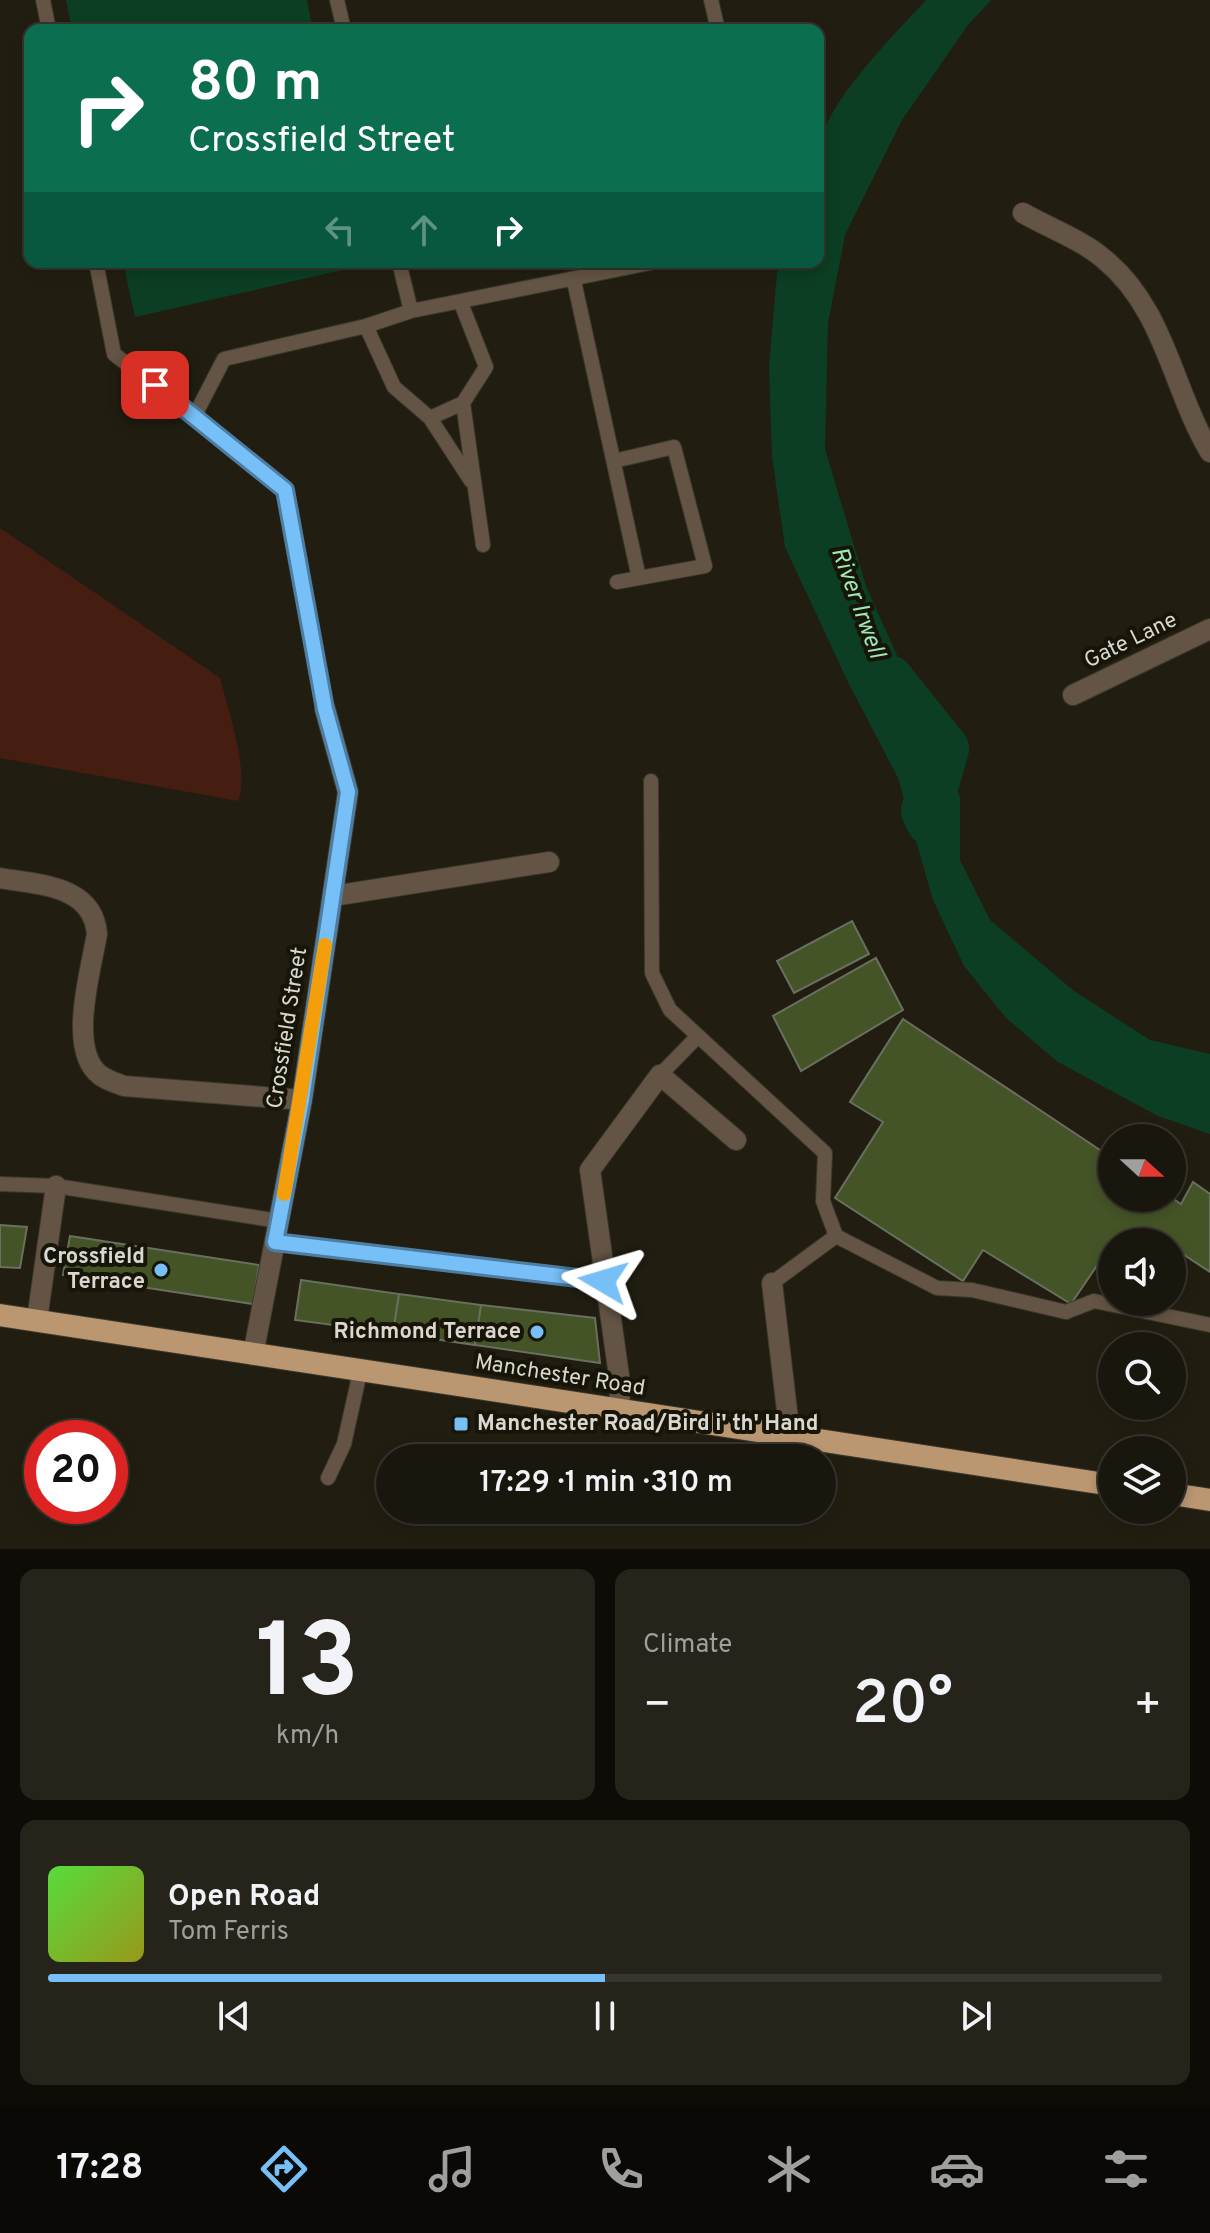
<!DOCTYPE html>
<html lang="en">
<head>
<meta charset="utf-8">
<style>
	:root { --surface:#19160d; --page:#26231b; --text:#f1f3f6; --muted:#9f9f9d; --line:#37352e; --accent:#77c0f7 }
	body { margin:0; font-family:Overpass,sans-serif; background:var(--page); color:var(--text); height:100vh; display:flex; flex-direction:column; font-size:30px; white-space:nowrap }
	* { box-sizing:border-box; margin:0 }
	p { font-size:26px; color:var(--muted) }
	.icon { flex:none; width:44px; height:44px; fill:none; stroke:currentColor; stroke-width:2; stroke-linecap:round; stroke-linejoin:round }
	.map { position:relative; height:1549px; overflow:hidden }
	.drawer { display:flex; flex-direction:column; gap:20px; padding:20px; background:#0e0c07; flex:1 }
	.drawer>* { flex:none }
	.banner { position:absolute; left:24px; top:24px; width:800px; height:244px; border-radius:16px; box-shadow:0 4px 12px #0003,0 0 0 2px var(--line); background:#0b6e4f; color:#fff; overflow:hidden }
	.needle { width:52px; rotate:111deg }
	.fabs { position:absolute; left:1098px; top:1124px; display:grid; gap:16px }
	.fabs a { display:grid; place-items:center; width:88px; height:88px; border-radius:50%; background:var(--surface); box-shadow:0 4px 12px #0003,0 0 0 2px var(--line); font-size:40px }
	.speed { position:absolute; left:24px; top:1420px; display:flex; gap:16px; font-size:40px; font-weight:700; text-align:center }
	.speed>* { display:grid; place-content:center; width:104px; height:104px; border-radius:50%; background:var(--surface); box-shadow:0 4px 12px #0003,0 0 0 2px var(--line); line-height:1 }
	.speed .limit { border:12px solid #d22; background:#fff; color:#111 }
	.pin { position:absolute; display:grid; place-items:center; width:68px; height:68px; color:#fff; margin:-34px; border-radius:16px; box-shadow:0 4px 12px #0006 }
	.me { position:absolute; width:88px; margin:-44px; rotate:277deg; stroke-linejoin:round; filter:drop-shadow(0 0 6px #0008) }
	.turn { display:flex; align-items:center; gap:28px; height:168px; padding:0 32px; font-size:36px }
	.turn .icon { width:104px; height:104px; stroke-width:2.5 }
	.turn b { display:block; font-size:56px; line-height:68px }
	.lanes { display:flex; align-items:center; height:76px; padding:0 32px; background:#0003; justify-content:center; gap:40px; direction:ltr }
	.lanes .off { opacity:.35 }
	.big { font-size:60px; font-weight:600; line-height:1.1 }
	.drawer .widget { flex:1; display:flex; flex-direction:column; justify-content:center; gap:12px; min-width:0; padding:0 28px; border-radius:16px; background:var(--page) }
	.drawer .dial { align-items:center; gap:0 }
	.dial b { font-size:104px; line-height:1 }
	.song { display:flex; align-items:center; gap:24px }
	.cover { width:96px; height:96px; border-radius:12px; background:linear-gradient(135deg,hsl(110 70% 55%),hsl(60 70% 35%)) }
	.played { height:8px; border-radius:4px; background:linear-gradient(90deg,var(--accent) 50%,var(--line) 50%) }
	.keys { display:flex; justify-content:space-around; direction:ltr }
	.heat { display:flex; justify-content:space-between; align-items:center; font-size:44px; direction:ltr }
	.drawer .tiles { flex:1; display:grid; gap:20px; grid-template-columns:1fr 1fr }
	.widget:last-child { grid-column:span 2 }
	.trip { position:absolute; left:376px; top:1444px; width:460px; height:80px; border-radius:40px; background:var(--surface); box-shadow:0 4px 12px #0003,0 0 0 2px var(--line); font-weight:600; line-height:80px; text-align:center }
	.tabs { display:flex; height:128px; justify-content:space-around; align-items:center; background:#0a0905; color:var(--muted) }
	.tabs .icon { width:56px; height:56px }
	.tabs .selected { color:var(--accent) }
	.tabs b { font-size:36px; color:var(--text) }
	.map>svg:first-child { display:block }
</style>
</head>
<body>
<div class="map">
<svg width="1210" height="1549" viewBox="0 0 1210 1549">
	<rect width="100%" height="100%" fill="#211e11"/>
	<path fill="#461d11" d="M0,528L220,678C228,709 250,773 238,801L0,758Z"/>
	<path fill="#0b3e23" d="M66,0H307L312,26L291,30H72Z
		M926,0H991L968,25L902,120L845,235L828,323L825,449L866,586L960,797V860L990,920L1074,991L1150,1040L1210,1054V1134L1158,1116L1058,1062L1006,1018L964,966L933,900L898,778L847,680L785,547L772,457L769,366L778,262H818C818,226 813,186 818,150C825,103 894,35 926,0Z
		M123,262H365V265L135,317Z"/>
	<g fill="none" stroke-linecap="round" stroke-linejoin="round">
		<path stroke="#0b3e23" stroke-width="50" d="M889,680L944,749L926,811L931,821"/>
	</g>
	<path fill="#445427" stroke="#696f61" stroke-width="2" d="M852,921L869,954L794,993L777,961Z
		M876,958L903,1010L801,1071L773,1016Z
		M903,1019L1112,1158V1198H1172L1181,1204L1193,1182L1210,1194V1272L1172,1247V1242H1165L1144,1228L1135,1242H1112V1273L1098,1264L1071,1304L983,1250L963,1281L835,1198L883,1122L850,1102Z
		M0,1225L27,1227L20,1268L0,1267Z
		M70,1236L259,1265L253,1304L63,1275Z
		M301,1280L399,1294L393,1333L295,1320Z
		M399,1294L481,1305L475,1345L393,1333Z
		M481,1305L595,1318L600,1363L475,1345Z"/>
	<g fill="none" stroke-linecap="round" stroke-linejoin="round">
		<defs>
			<path id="service" d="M43,0L49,30
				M337,0L344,30
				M711,0L718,30
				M96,262L114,354L285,490L325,709
				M399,262L411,311
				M574,281L639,578
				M366,326L394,387L430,418L463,403L486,367L461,303
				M463,403L483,545
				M195,415L224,359L366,326L411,311L655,262
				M430,418L471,481
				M614,461L674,447L705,566L617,582
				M651,781L652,973L670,1010L825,1153L823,1201L836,1236
				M660,1075L698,1036
				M0,1184L56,1186L279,1221
				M275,1242L603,1281
				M772,1283L836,1236L937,1288L972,1290L1066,1312L1094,1301L1210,1325
				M328,1478L344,1444L360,1372"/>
			<path id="minor" d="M1023,213C1049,228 1082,240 1104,259C1165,309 1172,388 1210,452
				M1073,695L1210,629
				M0,878C39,885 93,885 97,934C91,970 67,1050 100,1075C106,1080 116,1083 124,1086L302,1100
				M333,896L549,862
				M772,1283L790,1436
				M37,1320L56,1186
				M253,1355L302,1100L348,792L325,709
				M617,1411L621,1390L590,1170L660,1075L736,1140"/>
			<path id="trunk" d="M0,1315L1112,1485
				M1172,1494L1210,1500"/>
		</defs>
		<use href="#service" stroke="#3b382c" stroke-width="16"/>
		<use href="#minor" stroke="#3b382c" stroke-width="22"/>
		<use href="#trunk" stroke="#3b382c" stroke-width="24"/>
		<use href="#service" stroke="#645445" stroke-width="14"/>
		<use href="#minor" stroke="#645445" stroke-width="20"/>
		<use href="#trunk" stroke="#ba9671" stroke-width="22"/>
	</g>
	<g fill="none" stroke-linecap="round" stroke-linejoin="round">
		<defs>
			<path id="route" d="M155,385L285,490L325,709L348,792L302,1100L275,1242L603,1281"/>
		</defs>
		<use href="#route" stroke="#4d7da1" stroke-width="20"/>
		<use href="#route" stroke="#77c0f7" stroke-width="14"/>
		<path stroke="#f59e0b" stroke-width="14" d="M284,1194L325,945"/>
	</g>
	<g fill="#77c0f7" stroke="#171408" stroke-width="3">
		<circle cx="161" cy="1270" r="8"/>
		<circle cx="537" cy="1332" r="8"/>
		<rect x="453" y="1416" width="16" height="16" rx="4"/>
	</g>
	<g text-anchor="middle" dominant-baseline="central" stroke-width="8" stroke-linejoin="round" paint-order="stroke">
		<g font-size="22" fill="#d9d7cf" stroke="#171408">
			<text transform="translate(1131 641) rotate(-26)">Gate Lane</text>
			<text transform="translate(288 1028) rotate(-81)">Crossfield Street</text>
			<text transform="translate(560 1376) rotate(9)">Manchester Road</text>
		</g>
		<g font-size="22" font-weight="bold" fill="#d9d7cf" stroke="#171408" text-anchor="end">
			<text x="145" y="1257">Crossfield<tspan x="145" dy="25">Terrace</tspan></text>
			<text x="521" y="1332">Richmond Terrace</text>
			<text x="477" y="1424" text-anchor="start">Manchester Road/Bird i' th' Hand</text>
		</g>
		<g font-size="24" font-style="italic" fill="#9de8b6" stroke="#171408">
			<text transform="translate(857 603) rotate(70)">River Irwell</text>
		</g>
	</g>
</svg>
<div class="fabs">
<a><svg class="needle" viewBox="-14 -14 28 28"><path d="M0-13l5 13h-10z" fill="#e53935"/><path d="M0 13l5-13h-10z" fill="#9f9f9d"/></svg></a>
<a><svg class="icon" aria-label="sound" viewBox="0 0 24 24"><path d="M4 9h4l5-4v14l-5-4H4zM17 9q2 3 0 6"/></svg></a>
<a><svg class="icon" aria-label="search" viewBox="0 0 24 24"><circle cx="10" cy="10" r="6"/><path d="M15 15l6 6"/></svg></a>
<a><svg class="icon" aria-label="layers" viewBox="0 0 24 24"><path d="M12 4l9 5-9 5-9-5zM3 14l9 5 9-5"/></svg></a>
</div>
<div class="speed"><div class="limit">20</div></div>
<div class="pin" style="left:155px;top:385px;background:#d93025"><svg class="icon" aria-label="arrive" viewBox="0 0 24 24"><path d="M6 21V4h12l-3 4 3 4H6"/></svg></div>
<svg class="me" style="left:603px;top:1281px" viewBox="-20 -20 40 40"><path d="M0-17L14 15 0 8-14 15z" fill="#77c0f7" stroke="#fff" stroke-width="4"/></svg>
<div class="trip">17:29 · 1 min · 310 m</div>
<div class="banner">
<div class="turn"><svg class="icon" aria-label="right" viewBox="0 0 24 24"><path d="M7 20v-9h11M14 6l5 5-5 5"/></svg><div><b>80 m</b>Crossfield Street</div></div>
<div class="lanes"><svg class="icon off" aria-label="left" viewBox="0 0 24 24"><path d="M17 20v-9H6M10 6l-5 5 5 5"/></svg><svg class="icon off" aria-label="ahead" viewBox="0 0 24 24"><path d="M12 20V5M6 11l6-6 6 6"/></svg><svg class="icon" aria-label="right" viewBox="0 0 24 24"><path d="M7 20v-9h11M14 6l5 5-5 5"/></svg></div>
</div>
</div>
<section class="drawer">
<div class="tiles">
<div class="widget dial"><b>13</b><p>km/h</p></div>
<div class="widget"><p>Climate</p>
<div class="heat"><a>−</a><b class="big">20°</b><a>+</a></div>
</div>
<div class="widget">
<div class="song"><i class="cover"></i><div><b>Open Road</b><p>Tom Ferris</p></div></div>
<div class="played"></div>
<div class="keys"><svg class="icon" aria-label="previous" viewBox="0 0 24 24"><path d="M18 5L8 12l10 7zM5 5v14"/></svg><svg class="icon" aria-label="pause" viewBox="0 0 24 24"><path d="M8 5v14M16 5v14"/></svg><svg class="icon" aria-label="next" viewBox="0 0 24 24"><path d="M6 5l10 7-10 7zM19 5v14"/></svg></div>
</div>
</div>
</section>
<nav class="tabs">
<b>17:28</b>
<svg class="icon selected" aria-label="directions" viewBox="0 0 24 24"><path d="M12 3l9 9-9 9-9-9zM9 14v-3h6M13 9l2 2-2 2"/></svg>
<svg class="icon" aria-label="music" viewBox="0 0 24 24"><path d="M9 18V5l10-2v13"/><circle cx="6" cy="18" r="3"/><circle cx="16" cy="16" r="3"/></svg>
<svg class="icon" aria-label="phone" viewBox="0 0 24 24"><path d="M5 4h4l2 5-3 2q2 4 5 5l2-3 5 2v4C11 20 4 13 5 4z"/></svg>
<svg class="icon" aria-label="climate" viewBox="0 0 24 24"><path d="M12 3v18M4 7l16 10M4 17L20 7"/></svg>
<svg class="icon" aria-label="car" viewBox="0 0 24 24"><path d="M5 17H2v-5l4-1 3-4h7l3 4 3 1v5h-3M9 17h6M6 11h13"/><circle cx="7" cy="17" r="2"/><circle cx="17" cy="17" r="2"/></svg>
<svg class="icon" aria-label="filters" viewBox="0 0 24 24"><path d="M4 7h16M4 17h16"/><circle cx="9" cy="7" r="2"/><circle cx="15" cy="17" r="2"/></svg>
</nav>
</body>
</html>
